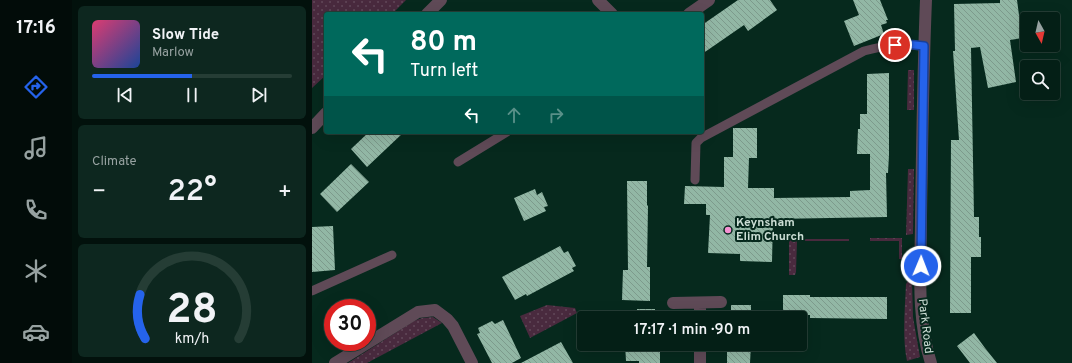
<!DOCTYPE html>
<html lang="en">
<head>
<meta charset="utf-8">
<style>
	:root { --surface:#041f16; --page:#0d271f; --text:#f1f3f6; --muted:#97a2a1; --line:#253d35; --accent:#2563eb }
	body { margin:0; font-family:Overpass,sans-serif; background:var(--page); color:var(--text); height:100vh; display:flex; flex-direction:column; font-size:15px; white-space:nowrap }
	* { box-sizing:border-box; margin:0 }
	p { font-size:13px; color:var(--muted) }
	.icon { flex:none; width:22px; height:22px; fill:none; stroke:currentColor; stroke-width:2; stroke-linecap:round; stroke-linejoin:round }
	.map { position:relative; flex:1; overflow:hidden }
	.drawer { display:flex; flex-direction:column; gap:6px; padding:6px; background:#02110c; width:240px }
	.drawer>* { flex:none }
	.guide { position:absolute; left:12px; top:12px; width:380px; height:122px; border-radius:4px; box-shadow:0 4px 16px #0002,0 0 0 1px var(--line); background:#00695c; color:#fff; overflow:hidden }
	.needle { width:26px; rotate:172deg }
	.tools { position:absolute; left:708px; top:12px; display:grid; gap:8px }
	.tools a { display:grid; place-items:center; width:40px; height:40px; border-radius:4px; background:var(--surface); box-shadow:0 4px 16px #0002,0 0 0 1px var(--line); font-size:20px }
	.speed { position:absolute; left:12px; top:299px; display:flex; gap:8px; font-size:20px; font-weight:700; text-align:center }
	.speed>* { display:grid; place-content:center; width:52px; height:52px; border-radius:50%; background:var(--surface); box-shadow:0 4px 16px #0002,0 0 0 1px var(--line); line-height:1 }
	.speed .limit { border:6px solid #d22; background:#fff; color:#111 }
	.pin { position:absolute; display:grid; place-items:center; width:34px; height:34px; color:#fff; margin:-17px; border:2px solid #fff; border-radius:50%; box-shadow:0 1px 4px #0007 }
	.me { position:absolute; width:44px; margin:-22px; rotate:1deg; stroke-linejoin:round; filter:drop-shadow(0 0 3px #0008) }
	.turn { display:flex; align-items:center; gap:14px; height:84px; padding:0 20px; font-size:18px }
	.turn .icon { width:52px; height:52px; stroke-width:2.5 }
	.turn b { display:block; font-size:28px; line-height:34px }
	.lanes { display:flex; align-items:center; height:38px; padding:0 20px; background:#0003; justify-content:center; gap:20px; direction:ltr }
	.lanes .off { opacity:.35 }
	.big { font-size:30px; font-weight:600; line-height:1.1 }
	.drawer .widget { flex:1; display:flex; flex-direction:column; justify-content:center; gap:6px; min-width:0; padding:0 14px; border-radius:6px; background:var(--page) }
	.drawer .dial { align-items:center; gap:0 }
	.dial svg { height:104px; overflow:visible; fill:none; stroke:var(--line); stroke-width:7; stroke-linecap:round; text-anchor:middle }
	.dial text { fill:var(--text); stroke:none }
	.song { display:flex; align-items:center; gap:12px }
	.cover { width:48px; height:48px; border-radius:6px; background:linear-gradient(135deg,hsl(340 70% 55%),hsl(220 70% 35%)) }
	.played { height:4px; border-radius:2px; background:linear-gradient(90deg,var(--accent) 50%,var(--line) 50%) }
	.keys { display:flex; justify-content:space-around; direction:ltr }
	.heat { display:flex; justify-content:space-between; align-items:center; font-size:22px; direction:ltr }
	.trip { position:absolute; left:265px; top:311px; width:230px; height:40px; border-radius:4px; background:var(--surface); box-shadow:0 4px 16px #0002,0 0 0 1px var(--line); font-weight:600; line-height:40px; text-align:center }
	main { display:flex; flex:1; min-height:0 }
	.tabs { display:flex; flex-direction:column; width:72px; justify-content:space-around; align-items:center; background:#020c09; color:var(--muted) }
	.tabs .icon { width:28px; height:28px }
	.tabs .current { color:var(--accent) }
	.tabs b { font-size:18px; color:var(--text) }
	.map>svg:first-child { display:block }
</style>
</head>
<body>
<main>
<nav class="tabs">
<b>17:16</b>
<svg class="icon current" aria-label="directions" viewBox="0 0 24 24"><path d="M12 3l9 9-9 9-9-9zM9 14v-3h6M13 9l2 2-2 2"/></svg>
<svg class="icon" aria-label="music" viewBox="0 0 24 24"><path d="M9 18V5l10-2v13"/><circle cx="6" cy="18" r="3"/><circle cx="16" cy="16" r="3"/></svg>
<svg class="icon" aria-label="phone" viewBox="0 0 24 24"><path d="M5 4h4l2 5-3 2q2 4 5 5l2-3 5 2v4C11 20 4 13 5 4z"/></svg>
<svg class="icon" aria-label="climate" viewBox="0 0 24 24"><path d="M12 3v18M4 7l16 10M4 17L20 7"/></svg>
<svg class="icon" aria-label="car" viewBox="0 0 24 24"><path d="M5 17H2v-5l4-1 3-4h7l3 4 3 1v5h-3M9 17h6M6 11h13"/><circle cx="7" cy="17" r="2"/><circle cx="17" cy="17" r="2"/></svg>
</nav>
<section class="drawer">
<div class="widget">
<div class="song"><i class="cover"></i><div><b>Slow Tide</b><p>Marlow</p></div></div>
<div class="played"></div>
<div class="keys"><svg class="icon" aria-label="previous" viewBox="0 0 24 24"><path d="M18 5L8 12l10 7zM5 5v14"/></svg><svg class="icon" aria-label="pause" viewBox="0 0 24 24"><path d="M8 5v14M16 5v14"/></svg><svg class="icon" aria-label="next" viewBox="0 0 24 24"><path d="M6 5l10 7-10 7zM19 5v14"/></svg></div>
</div>
<div class="widget"><p>Climate</p>
<div class="heat"><a>−</a><b class="big">22°</b><a>+</a></div>
</div>
<div class="widget dial"><svg viewBox="0 0 100 80">
<path d="M14 69A42 42 0 1 1 86 69"/>
<path d="M14 69A42 42 0 0 1 10 35" stroke="#2563eb"/>
<text x="50" y="56" font-size="32" font-weight="700">28</text>
<text x="50" y="72" font-size="11">km/h</text>
</svg></div>
</section>
<div class="map">
<svg width="760" height="363" viewBox="0 0 760 363">
	<defs>
		<pattern id="grass-dots" width="8" height="8" patternUnits="userSpaceOnUse"><rect width="8" height="8" fill="#492a3e"/><path d="M2 2h.1M6 6h.1" fill="none" stroke="#624859" stroke-width="1.8" stroke-linecap="round"/></pattern>
		<pattern id="building-back-hatch" width="6" height="6" patternUnits="userSpaceOnUse"><rect width="6" height="6" fill="#92b7a5"/><path d="M-1 5l2 2M0 0l6 6M5-1l2 2" fill="none" stroke="#7d9a8c"/></pattern>
	</defs>
	<rect width="100%" height="100%" fill="#06291d"/>
	<path fill="url(#grass-dots)" d="M0,0H94L80,14H14V75L0,88Z
		M596,70H602V110H595Z
		M596,169H602L601,234L594,235Z
		M558,238H590V259H587V241H558Z
		M477,239H537V241H485L484,272L483,275H477Z
		M596,281H600L601,317L608,357L595,361C590,337 593,309 594,284Z
		M235,305L263,308L265,313L218,338L208,316Z
		M121,317L130,323L55,363H36L102,321L110,318Z"/>
	<path fill="url(#building-back-hatch)" d="M426,0H458L465,10L436,31L432,25L390,54V25Z
		M541,0H568L576,20H574L575,23L569,25L572,34L542,46L532,21L547,15Z
		M688,0H705L710,38L698,40L704,82L676,88L668,47L659,48L662,217H667V237H669V257H659V313H638L639,140H647L641,51H643L642,4L688,3Z
		M577,73V155L576,173H574L575,217L461,219L460,262L428,261V254L396,253L398,215H394V204H372L373,186L412,187V157H421V128H445V158H437L436,188H462V198L538,197V191L558,190V154H545L546,129H548V114H555V74Z
		M57,132H92L55,167L39,149Z
		M39,164L57,182L25,212L8,194Z
		M315,181H335V205L336,206L335,267H338V301L310,300L311,270H316Z
		M223,189L225,195L230,192L236,206L232,207L234,211L212,221L202,198Z
		M21,226L23,270L0,272V227Z
		M248,246L252,253L256,251L264,266L260,268L262,271L215,296L214,294L203,300L190,277Z
		M471,295H498V297H575V319L498,318V315H471Z
		M419,305H439V318H419Z
		M325,309H343V317L345,318H325Z
		M191,320L209,358L200,363H180L165,334L168,333L166,328L180,321L183,324Z
		M662,333L673,348L685,363H658L645,346Z
		M249,342L261,363H209Z
		M313,344H348V363H327V361H314Z
		M417,344H439L438,363H415V348H417Z"/>
	<g fill="none" stroke-linecap="round" stroke-linejoin="round">
		<path stroke="#5f4a57" stroke-width="9" d="M146,162L195,132
			M383,180L384,143L389,138L552,51C575,45 588,43 612,46
			M0,291L80,255"/>
		<path stroke="#5f4a57" stroke-width="12" d="M286,0L300,14
			M614,0C611,73 610,146 609,218C609,266 604,317 619,363
			M115,14L129,0
			M377,14L397,0
			M0,128L14,113
			M361,303L409,302
			M388,318V304
			M23,363L106,312L123,310L135,319L141,326L160,363
			M388,363V344"/>
	</g>
	<g fill="none" stroke-linecap="round" stroke-linejoin="round">
		<defs>
			<path id="route" d="M583,45L594,44L612,46L609,266"/>
		</defs>
		<use href="#route" stroke="#184099" stroke-width="10"/>
		<use href="#route" stroke="#2563eb" stroke-width="7"/>
	</g>
	<circle fill="#f591d2" stroke="#06291d" stroke-width="1.5" cx="416" cy="230" r="4"/>
	<g text-anchor="middle" dominant-baseline="central" stroke-width="4" stroke-linejoin="round" paint-order="stroke">
		<g font-size="12" font-weight="bold" fill="#ccded5" stroke="#06291d" text-anchor="start">
			<text x="424" y="223">Keynsham<tspan x="424" dy="14">Elim Church</tspan></text>
		</g>
		<g font-size="12" fill="#ccded5" stroke="#06291d">
			<text transform="translate(613 326) rotate(83)">Park Road</text>
		</g>
	</g>
</svg>
<div class="tools">
<a><svg class="needle" viewBox="-14 -14 28 28"><path d="M0-13l5 13h-10z" fill="#e53935"/><path d="M0 13l5-13h-10z" fill="#97a2a1"/></svg></a>
<a><svg class="icon" aria-label="search" viewBox="0 0 24 24"><circle cx="10" cy="10" r="6"/><path d="M15 15l6 6"/></svg></a>
</div>
<div class="speed"><div class="limit">30</div></div>
<div class="pin" style="left:583px;top:45px;background:#d93025"><svg class="icon" aria-label="arrive" viewBox="0 0 24 24"><path d="M6 21V4h12l-3 4 3 4H6"/></svg></div>
<svg class="me" style="left:609px;top:266px" viewBox="-20 -20 40 40"><circle r="17" fill="#2563eb" stroke="#fff" stroke-width="3"/><path d="M0-11L8 9 0 5-8 9z" fill="#fff"/></svg>
<div class="trip">17:17 · 1 min · 90 m</div>
<div class="guide">
<div class="turn"><svg class="icon" aria-label="left" viewBox="0 0 24 24"><path d="M17 20v-9H6M10 6l-5 5 5 5"/></svg><div><b>80 m</b>Turn left</div></div>
<div class="lanes"><svg class="icon" aria-label="left" viewBox="0 0 24 24"><path d="M17 20v-9H6M10 6l-5 5 5 5"/></svg><svg class="icon off" aria-label="ahead" viewBox="0 0 24 24"><path d="M12 20V5M6 11l6-6 6 6"/></svg><svg class="icon off" aria-label="right" viewBox="0 0 24 24"><path d="M7 20v-9h11M14 6l5 5-5 5"/></svg></div>
</div>
</div>
</main>
</body>
</html>
